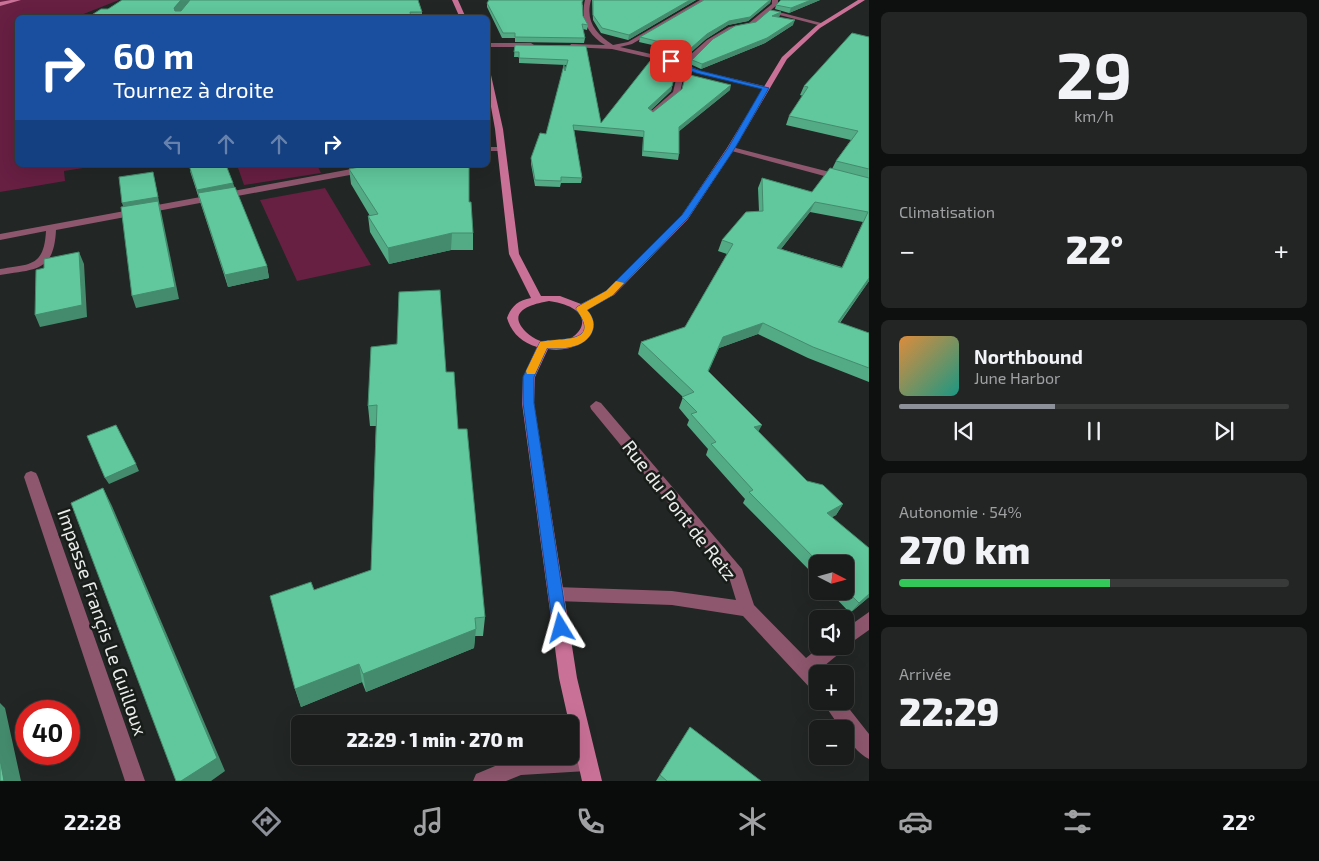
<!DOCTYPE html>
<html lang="fr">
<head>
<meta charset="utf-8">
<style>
	:root { --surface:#1a1c1b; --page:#232524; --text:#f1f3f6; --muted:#9fa1a3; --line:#383a3a; --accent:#8c9099 }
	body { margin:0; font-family:"Exo 2",sans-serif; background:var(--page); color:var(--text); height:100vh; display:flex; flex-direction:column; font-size:19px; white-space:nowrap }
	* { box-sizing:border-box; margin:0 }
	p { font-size:16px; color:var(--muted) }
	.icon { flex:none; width:28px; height:28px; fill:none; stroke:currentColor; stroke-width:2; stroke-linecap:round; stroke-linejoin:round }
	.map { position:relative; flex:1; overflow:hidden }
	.drawer { display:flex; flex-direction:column; gap:12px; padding:12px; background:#0e0f0f; width:450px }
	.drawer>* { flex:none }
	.guide { position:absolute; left:15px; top:15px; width:475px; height:152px; border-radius:8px; box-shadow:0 5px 20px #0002,0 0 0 1px var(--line); background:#1a4fa0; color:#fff; overflow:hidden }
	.needle { width:32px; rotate:96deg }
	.fabs { position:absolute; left:809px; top:555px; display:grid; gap:10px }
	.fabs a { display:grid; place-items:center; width:45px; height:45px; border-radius:8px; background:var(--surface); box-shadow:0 5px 20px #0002,0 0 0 1px var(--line); font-size:25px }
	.speed { position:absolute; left:15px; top:700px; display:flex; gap:10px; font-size:25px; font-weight:700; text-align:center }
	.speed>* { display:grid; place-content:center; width:65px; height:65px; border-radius:50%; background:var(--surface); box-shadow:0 5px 20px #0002,0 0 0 1px var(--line); line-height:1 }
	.speed .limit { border:8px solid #d22; background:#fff; color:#111 }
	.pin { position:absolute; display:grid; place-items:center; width:42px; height:42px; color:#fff; margin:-21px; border-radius:10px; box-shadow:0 2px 8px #0006 }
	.me { position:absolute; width:55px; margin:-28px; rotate:352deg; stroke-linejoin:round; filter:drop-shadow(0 0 4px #0008) }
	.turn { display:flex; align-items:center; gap:18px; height:105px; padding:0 15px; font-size:22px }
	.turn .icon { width:65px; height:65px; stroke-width:2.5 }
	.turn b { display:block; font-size:35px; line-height:42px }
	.lanes { display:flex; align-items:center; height:48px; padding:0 15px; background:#0003; justify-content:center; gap:25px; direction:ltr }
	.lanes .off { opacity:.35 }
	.big { font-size:38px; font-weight:800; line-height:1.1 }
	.drawer .card { flex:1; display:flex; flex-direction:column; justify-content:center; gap:8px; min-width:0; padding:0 18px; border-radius:8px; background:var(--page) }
	.drawer .dial { align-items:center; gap:0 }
	.dial b { font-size:65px; line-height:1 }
	.song { display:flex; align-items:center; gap:15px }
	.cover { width:60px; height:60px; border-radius:8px; background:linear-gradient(135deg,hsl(30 70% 55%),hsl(170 70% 35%)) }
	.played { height:5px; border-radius:2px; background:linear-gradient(90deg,var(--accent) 40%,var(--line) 40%) }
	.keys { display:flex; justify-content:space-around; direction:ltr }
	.heat { display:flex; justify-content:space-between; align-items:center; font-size:28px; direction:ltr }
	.charge { height:8px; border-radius:4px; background:linear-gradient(90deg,#34c759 54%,var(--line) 0) }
	.trip { position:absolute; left:291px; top:715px; width:288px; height:50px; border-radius:8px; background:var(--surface); box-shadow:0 5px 20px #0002,0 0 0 1px var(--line); font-weight:800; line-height:50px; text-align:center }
	.menu { display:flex; height:80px; justify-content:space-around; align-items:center; background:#0a0b0b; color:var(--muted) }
	.menu .icon { width:35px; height:35px }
	.menu .on { color:var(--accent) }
	.menu b { font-size:22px; color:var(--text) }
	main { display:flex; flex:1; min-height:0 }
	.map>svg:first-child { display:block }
</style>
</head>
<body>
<main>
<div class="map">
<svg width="869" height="781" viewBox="0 0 869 781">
	<rect width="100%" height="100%" fill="#222624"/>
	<path fill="#671f42" d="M0,0H119L76,17L18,18L17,58L14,60L18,61V165H102L64,171L65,181L0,192Z
		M237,165H317L321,173L244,185Z
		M325,188L371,265L297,281L260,200Z"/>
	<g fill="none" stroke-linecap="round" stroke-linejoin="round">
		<path fill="#8e576d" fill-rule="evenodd" d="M585,0H591C585,21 596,34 613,45L628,42L700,0H707L632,44L620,47L664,57L681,63L707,40L729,27L749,23L772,4V0H778V4L771,10L825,24L822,26L768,12L753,25L733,29L711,42L687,65L701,71L768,87V89L685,69L680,93L653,116L649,114L650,112L673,92L679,67L660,60L612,49L569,47L571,44L605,45C588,35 580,19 585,0Z
			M488,43H531L534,45L531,47H488Z
			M728,146L869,182V188L728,150Z
			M488,147H501L505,149L501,151H488Z
			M373,165H391L387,168L56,230C54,272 36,269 0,275V269C30,264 44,267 46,231L0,240V234Z
			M596,401L601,403L742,569L754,605L806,658L821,646H845V629L869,612V630L845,647L843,646L841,652L818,671L820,674H818V693L812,690L743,616L672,605L556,601L550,599L548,594L550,589L556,587L672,591L736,600L729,577L591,409L590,406Z
			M31,471L36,473L38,477L145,781H125L24,477L26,473Z
			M822,701H843L869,734V759C860,755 845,739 845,729H841Z
			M587,751L594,754L597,761L594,768L587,771L521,775L506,781H473L476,774L519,756H570V752Z"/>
		<path fill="#ca7197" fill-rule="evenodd" d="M11,0H21L0,6V2Z
			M452,0H458L466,18H460Z
			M858,0H865L820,28L787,59L735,148L688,219L614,295L587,310L594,324C591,345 566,352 548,349L535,377L534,403L577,678L602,781H582L559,678L522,403L523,377L537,347C522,342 512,334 507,318C511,307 518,300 531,298L509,254L495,129L488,90V73L491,75L503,129L519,254L541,296H560L581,304L606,291L682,215L727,148L782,57L816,26ZM549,301C619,311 562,366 526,332C505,311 532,304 549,301Z"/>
	</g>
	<path fill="#53ab86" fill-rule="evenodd" d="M592,0H696L628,40L601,33L593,20Z
		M704,0H771L770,3L748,21L728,25L706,39L681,61L658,54L659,49L661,47L639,42L640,37Z
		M780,0H820L789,13L775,9L776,5L780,2Z
		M487,3L583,5V16L588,25L587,30L583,29L585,38L584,43L515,42V38H502L487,7Z
		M422,12V18H87Z
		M781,12L779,17L793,25L765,43L701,69L690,64L692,60L756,22Z
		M869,37V281L840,323L869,333V382L808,358L758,334L719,348L708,371L758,432L807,481L843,504L836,515L832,517L869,597L850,613L829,591H845V564H818V579L743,503L745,499L706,455L708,449L687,425L689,420L679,408L683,397L638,354L641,342L685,327L727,254L718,251L722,240L759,211L758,188L762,178L812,192L832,169L836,161L851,140L786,125L789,116L803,96L800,95L804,86ZM810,212L863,222L842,267L781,249Z
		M515,45L586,46L601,123L678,63L671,91L651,110L653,112L730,90L679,131V154L678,160L642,156L643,137L574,130L582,178L581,183H561L560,187L535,186L531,164V158L546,134L566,65L519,63V57H514Z
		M349,169L469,202L473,233V250H451L389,264L370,232L368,216H370L351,184Z
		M190,171L233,183L234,187L267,266L269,278L228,287Z
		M446,372L458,429L485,617L483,636H475L474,648L366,692L362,682L301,707L295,689L314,590L371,570L376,426H370L368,406Z
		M690,727L761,781H656Z"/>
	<path fill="#448b6d" d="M181,0H190L177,17L174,8Z
		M690,0H696L628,40L629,35Z
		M770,0H771L770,3L748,21L728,25L706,39L681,61L682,56L707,34L729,21Z
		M811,0H820L789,13L791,8Z
		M781,12L779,17L772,16Z
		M795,20L793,25L765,43L701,69L702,64Z
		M731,85L730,90L677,133L679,127Z
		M672,86L671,91L647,113L648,108Z
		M153,172L179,299L136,308L132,296L124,209L122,203Z
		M233,183L234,189L198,195L197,190Z
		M815,202L810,212L773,259L777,248Z
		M452,233L451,250L389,264L388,248Z
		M79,252L84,264L87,317L40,327L35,315Z
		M267,266L269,278L228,287L225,275Z
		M869,278V281L832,333L838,322Z
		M763,323L758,334L719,348L704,382L708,371L723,337Z
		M762,425L756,436L754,427Z
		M136,464L139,471L109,484L105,478Z
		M103,488L112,506L225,771L211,781H181Z
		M843,504L836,515L820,524L827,513Z
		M869,594V597L850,613L859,603Z
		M476,629L474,648L366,692L363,674Z
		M359,664L362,682L301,707L295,689Z
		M0,703L5,708L21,781H4L0,759Z"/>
	<path fill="#61c79c" stroke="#448b6d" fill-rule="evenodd" d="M122,0H181L174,8L175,11H181L190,0H418L422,12H410L411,18H87L101,9H108Z
		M489,0H583L582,2L583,16L588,25L582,24L585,38L515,37V33H503L487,3Z
		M593,0H690L629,35L602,28L593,15Z
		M704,0H770L750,17L729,21L707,34L682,56L659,49L664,43L640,37Z
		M781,0H811L791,8L776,5Z
		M770,10L781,12L772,16L795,20L767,38L702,64L692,60L713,39L735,26L756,22Z
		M852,33L869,37V169L836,161L858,131L789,116L808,87L804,86Z
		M515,45L586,46L601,123L654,56L678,63L672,86L648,108L653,112L682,89L686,74L731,85L679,127V154L643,151L644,131L573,125L582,178L561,177V181L535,180L531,158L540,133L546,134L564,65L565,71L568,60L519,58V52H514Z
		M189,165H226L233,183L197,190Z
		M370,165H469V202H471L473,233H452L388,248L368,216L378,214L349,169Z
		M830,168L869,178V278L838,322L869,333V368L813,347L763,323L723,337L708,371L762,425L754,427L807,481L823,485L843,504L827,513L869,548V594L859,603L845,589V564H820L749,492L753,490L711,444L716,442L691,414L697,412L682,397L694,392L641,342L685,327L733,244L722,240L746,212L763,211L762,178L812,192ZM815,202L868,212L842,268L777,248Z
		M153,172L158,197L122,203L119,177Z
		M235,187L267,266L225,275L198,193Z
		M158,201L175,287L132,296L121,207Z
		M79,252L82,305L35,315L36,270L44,268V259Z
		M440,290L446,372H454L458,429H467L485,617L475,618L476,629L363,674L359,664L295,689L270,596L311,582L314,590L371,570L377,405L368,406L371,347L397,344L399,292Z
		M116,425L136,464L105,478L87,436Z
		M103,488L217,758L181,781H176L71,503Z
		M690,727L761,781H667L660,775Z
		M0,759L4,781H0Z"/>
	<path fill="#1a73e8" stroke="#114b97" d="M669,60L701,71L769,88L735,148L688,218L613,295L587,310C601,325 591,343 571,347C564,349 555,348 547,348L534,377V403L568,628L566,633L561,635L555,633L553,628L523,403V377L540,342C559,337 603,345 576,309L577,307L606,291L682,215L728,148L762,89L696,73L669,62Z"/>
	<path fill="#f59e0b" d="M616,281L624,283L613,295L587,310C601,325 591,343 571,347C564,349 555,348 547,348L535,374H527L526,371L540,342C559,337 603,345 576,309L577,307L606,291Z"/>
	<g text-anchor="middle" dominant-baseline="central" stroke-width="5" stroke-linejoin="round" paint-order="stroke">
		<g font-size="19" fill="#eaedeb" stroke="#191d1a">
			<text transform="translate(680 510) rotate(52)">Rue du Pont de Retz</text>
			<text transform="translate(103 622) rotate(71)">Impasse Françis Le Guilloux</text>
		</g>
	</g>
</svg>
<div class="fabs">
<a><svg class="needle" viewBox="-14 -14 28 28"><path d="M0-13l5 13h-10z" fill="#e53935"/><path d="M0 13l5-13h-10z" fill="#9fa1a3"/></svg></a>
<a><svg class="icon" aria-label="sound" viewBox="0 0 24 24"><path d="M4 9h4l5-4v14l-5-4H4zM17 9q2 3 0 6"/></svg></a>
<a>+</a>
<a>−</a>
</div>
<div class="speed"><div class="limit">40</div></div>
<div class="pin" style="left:671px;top:61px;background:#d93025"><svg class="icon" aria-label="arrive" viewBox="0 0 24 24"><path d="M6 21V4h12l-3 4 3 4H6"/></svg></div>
<svg class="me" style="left:561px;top:628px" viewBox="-20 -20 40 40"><path d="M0-17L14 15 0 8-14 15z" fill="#1a73e8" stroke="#fff" stroke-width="4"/></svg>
<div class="trip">22:29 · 1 min · 270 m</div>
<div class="guide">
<div class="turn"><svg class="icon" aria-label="right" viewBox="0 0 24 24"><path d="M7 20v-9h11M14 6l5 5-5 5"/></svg><div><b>60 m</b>Tournez à droite</div></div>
<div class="lanes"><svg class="icon off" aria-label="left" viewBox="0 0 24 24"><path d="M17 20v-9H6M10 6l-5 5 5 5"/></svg><svg class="icon off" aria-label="ahead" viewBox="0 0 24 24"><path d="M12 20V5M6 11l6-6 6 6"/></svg><svg class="icon off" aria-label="ahead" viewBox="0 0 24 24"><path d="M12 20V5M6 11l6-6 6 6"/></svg><svg class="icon" aria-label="right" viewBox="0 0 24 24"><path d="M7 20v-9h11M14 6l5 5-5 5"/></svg></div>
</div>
</div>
<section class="drawer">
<div class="card dial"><b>29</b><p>km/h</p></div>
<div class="card"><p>Climatisation</p>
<div class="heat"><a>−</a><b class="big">22°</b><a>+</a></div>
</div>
<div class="card">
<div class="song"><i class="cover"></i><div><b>Northbound</b><p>June Harbor</p></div></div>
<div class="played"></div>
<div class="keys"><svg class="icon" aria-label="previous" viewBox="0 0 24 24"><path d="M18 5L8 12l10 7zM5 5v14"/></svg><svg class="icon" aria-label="pause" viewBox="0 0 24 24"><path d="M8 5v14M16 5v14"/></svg><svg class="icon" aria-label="next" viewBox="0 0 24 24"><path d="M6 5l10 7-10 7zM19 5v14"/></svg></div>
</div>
<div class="card"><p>Autonomie · 54%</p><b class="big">270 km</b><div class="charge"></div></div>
<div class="card"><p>Arrivée</p><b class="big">22:29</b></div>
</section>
</main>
<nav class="menu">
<b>22:28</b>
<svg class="icon on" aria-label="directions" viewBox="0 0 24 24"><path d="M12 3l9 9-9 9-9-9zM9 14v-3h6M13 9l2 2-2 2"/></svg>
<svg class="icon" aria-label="music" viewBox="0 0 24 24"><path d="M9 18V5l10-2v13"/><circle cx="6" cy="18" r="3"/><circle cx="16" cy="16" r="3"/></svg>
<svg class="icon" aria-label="phone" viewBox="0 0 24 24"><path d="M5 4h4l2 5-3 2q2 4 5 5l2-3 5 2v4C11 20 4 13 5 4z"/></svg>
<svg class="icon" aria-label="climate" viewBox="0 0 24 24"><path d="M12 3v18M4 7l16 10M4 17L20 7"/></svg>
<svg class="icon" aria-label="car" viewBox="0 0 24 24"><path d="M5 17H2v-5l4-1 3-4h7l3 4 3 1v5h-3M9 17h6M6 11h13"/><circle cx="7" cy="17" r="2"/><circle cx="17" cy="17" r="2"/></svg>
<svg class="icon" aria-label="filters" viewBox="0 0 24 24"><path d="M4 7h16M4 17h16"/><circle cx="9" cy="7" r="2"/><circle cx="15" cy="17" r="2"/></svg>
<b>22°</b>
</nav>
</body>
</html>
